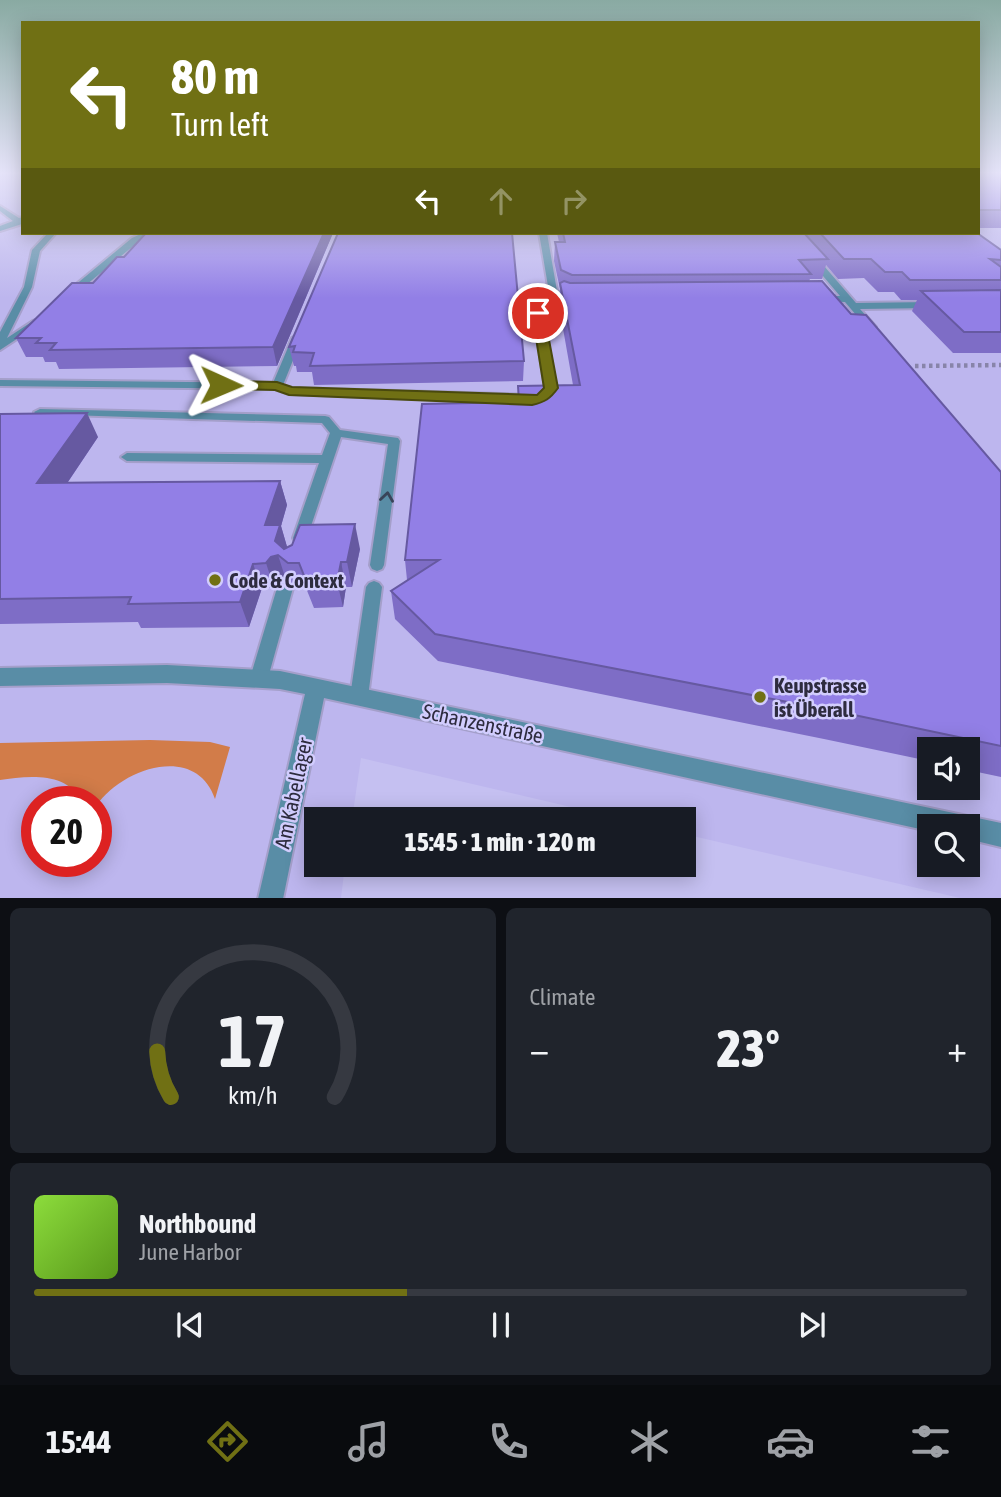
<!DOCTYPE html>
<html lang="en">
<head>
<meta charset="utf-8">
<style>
	:root { --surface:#171b24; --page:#20242c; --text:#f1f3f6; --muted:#9ea1a6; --line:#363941; --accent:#707014 }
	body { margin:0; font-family:"Asap Condensed",sans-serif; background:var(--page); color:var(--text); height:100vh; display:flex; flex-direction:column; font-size:26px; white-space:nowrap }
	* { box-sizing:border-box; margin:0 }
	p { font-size:23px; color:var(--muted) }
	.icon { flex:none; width:38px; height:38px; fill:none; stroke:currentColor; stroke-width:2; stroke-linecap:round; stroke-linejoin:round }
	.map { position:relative; height:898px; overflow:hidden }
	.sheet { display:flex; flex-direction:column; gap:10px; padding:10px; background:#0d0f14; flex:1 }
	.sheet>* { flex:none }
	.guide { position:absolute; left:21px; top:21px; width:959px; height:214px; border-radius:0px; box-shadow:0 4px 18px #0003; background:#707014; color:#fff; overflow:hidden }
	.controls { position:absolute; left:917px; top:737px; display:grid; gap:14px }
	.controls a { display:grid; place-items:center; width:63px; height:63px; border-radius:0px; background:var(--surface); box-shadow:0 4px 18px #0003; font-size:35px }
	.speed { position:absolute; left:21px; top:786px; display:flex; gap:14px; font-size:35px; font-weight:700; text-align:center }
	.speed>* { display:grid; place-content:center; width:91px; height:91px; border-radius:50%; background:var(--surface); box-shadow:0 4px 18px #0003; line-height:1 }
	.speed .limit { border:10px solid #d22; background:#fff; color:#111 }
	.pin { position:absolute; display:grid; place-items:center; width:60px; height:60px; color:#fff; margin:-30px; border:4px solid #fff; border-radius:50%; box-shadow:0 2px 7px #0007 }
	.me { position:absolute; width:77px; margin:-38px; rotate:91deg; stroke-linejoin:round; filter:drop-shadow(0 0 5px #0008) }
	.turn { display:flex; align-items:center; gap:24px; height:147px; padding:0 35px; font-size:32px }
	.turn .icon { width:91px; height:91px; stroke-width:2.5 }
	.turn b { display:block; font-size:49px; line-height:60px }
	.lanes { display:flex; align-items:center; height:66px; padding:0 35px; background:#0003; justify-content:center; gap:35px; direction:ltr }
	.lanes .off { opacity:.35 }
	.big { font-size:52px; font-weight:800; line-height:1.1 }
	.sheet .tile { flex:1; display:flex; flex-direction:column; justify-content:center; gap:10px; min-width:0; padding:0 24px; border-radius:10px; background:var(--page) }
	.sheet .dial { align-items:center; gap:0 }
	.dial svg { height:182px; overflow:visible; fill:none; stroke:var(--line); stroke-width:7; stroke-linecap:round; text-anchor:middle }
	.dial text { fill:var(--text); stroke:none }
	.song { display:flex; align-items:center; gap:21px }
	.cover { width:84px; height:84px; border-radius:10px; background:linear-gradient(135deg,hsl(90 70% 55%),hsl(90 70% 35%)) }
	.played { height:7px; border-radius:4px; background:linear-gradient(90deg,var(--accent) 40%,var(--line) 40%) }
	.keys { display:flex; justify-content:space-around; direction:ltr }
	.heat { display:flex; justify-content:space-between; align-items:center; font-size:38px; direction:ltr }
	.sheet .tiles { flex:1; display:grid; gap:10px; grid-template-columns:1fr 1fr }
	.tile:last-child { grid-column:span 2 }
	.trip { position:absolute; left:304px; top:807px; width:392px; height:70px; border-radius:0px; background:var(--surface); box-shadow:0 4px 18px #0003; font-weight:800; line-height:70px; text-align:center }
	.tab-bar { display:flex; height:112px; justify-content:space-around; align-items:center; background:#090b0e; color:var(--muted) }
	.tab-bar .icon { width:49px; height:49px }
	.tab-bar .selected { color:var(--accent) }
	.tab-bar b { font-size:32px; color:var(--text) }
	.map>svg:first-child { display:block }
</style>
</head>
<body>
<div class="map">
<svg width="1001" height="899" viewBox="0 0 1001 899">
	<rect width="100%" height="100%" fill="#c5c0f1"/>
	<path fill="#bdb6ee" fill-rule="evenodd" d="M0,173H23V233H978V173H1001V898H960L684,834V819H622L361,758L352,819H317V864L345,865L341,898L0,899ZM929,749H968V788H929ZM37,802H96V861H37ZM929,826H968V864H929Z"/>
	<path fill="#d27c49" d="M150,740L210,742L230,747L215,799C196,743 122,768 96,806V802L80,801C68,771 26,776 0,780V743Z"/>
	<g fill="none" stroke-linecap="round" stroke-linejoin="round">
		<defs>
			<path id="lane" d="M0,206L19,218L23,217L22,224L0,231V226L13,221L0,211Z
				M48,233H56L40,251L32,287L7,338L33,321L36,320L41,323L0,350V332L24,287L32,250Z
				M143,233H152L138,242L74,295H68V291L132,238Z
				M539,233H547L557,291L572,300L567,303L562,301L543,313L556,388L546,400L532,403L289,394L275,389L0,386V380L273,383L292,338L297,335L302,338L283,385L291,388L538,395L545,388L533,312L555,297L549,292Z
				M812,259H818L856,303L931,302L936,305L931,308L860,309L876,327L871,330L868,329L845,302L820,301L818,299L823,296H840L812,263Z
				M40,409L325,416L329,417L340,430L398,438L400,441L384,565L382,569L377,571L372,569L370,565L388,444L341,437L307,538L305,542L300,543L295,542L293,538L319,463L127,461L121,457L127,453L322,455L330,433L322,423L36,414L34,412Z
				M374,581L379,583L382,587L368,697L365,703L359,705L353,703L350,697L366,587L369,583Z
				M285,582L290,584L293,588L268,678L265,683L259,686L253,683L250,678L277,588L280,584Z"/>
			<path id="street" d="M167,665L280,671L1001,823V847L968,839V826H929V831L324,698L283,899H258L305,694L280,689L167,683L0,686V668Z"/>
		</defs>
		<use href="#lane" stroke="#a49fca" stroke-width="4"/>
		<use href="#street" stroke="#a49fca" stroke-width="4"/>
		<path stroke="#8884a9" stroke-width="4.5" stroke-dasharray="3.5 3.5" stroke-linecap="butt" d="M915,366L1001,365"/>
		<use href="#lane" fill="#598da6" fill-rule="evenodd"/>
		<use href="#street" fill="#598da6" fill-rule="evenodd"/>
	</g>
	<path fill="#7e6dc6" d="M978,173L1001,174V228H978Z
		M146,233H333L277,366L59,369L56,362H45L43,357H26L16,338L93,283L124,257Z
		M557,233H977L1001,250V353H953L912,311L917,300H901L894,292H878L864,278L838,279L826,265L822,279H810L809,281L851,314L1001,472V777L968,770V749H929V761L824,739L438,661L395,619L391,591L407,580L405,560L518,402V386L573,385L559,306L560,289L554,261L555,242H559Z
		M289,347L524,361L523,381L314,385L312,372H297L296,366H294Z
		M0,414L98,437L68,482L280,481L287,505L281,526L287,547L360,549L352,587H346L343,607L314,608L306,588H295L286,580L279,582L274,588H262L249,627L141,628L138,622L0,624Z"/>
	<path fill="#6659a1" d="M324,233H333L277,366L273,347Z
		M87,413L98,437L51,507L37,483Z
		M280,481L287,505L281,526L288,550L284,560L265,525Z
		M355,524L360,549L352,587L347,562Z
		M278,555L286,580L279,582L274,588L266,563L271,557Z
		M341,562L346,587L343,607L337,582Z
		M253,564L262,588L249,627L240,602Z"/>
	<path fill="#927fe6" stroke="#6659a1" stroke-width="2" d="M978,173H999L1001,174V210H978Z
		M146,233H324L273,347L50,350L56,343H36L41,338H16L72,283H93L117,257H124Z
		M338,233H512L524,361L310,366L314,353L293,352L295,346L289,347Z
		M563,233H804L828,259L799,260L811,274L572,275L561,270L555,242H565Z
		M820,233H977L1001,250V260L990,259L1001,267V280H910L902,272H885L871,259H844Z
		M564,281L570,283L822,281L851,314L866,315L1001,472V746L840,712L435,634L391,591L439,560H405L422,404L519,402L518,386L580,385L560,283Z
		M1001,290V332H964L921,291Z
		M87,413L37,483L280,481L265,525H280L275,541L284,549L292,545L300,525L355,524L347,562H341L337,582L307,583L299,563H288L278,555L271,557L266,563L253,564L240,602L128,604L131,597L0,599V414Z"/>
	<defs><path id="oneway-chevron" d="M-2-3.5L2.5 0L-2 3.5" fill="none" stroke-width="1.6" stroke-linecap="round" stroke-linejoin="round" transform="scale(1.75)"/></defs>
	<use stroke="#394459" href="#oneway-chevron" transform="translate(387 497) rotate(-82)"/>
	<linearGradient id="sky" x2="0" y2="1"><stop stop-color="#89aaa2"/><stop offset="0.58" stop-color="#e5e3f9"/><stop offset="1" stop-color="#e5e3f9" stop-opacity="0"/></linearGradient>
	<rect width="1001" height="298" fill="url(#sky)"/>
	<path fill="#707014" stroke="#49490d" stroke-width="2" d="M538,309L544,313L558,388C550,399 545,402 532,405L289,395L275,390L221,389L214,385L221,381L277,382L292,387L537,395L544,388L532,313Z"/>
	<g fill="#707014" stroke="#d2cdfe" stroke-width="2.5">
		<circle cx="215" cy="580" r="7"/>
		<circle cx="760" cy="697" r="7"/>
	</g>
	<g text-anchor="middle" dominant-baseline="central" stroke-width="5" stroke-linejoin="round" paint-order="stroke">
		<g font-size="21" font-weight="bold" fill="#2e2c3f" stroke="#d2cdfe" text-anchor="start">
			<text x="229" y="580">Code &amp; Context</text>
			<text x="774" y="685">Keupstrasse<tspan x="774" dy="24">ist Überall</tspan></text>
		</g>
		<g font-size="21" fill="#2e2c3f" stroke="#d2cdfe">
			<text transform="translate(483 723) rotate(12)">Schanzenstraße</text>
			<text transform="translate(293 793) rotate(-78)">Am Kabellager</text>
		</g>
	</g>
</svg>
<div class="controls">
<a><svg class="icon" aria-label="sound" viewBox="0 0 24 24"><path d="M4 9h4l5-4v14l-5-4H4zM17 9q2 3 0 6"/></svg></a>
<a><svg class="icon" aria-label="search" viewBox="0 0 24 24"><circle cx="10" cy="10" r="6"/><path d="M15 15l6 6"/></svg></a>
</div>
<div class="speed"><div class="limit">20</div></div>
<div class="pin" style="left:538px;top:313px;background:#d93025"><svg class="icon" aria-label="arrive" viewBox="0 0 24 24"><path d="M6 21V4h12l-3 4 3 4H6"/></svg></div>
<svg class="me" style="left:221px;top:385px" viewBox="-20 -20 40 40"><path d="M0-17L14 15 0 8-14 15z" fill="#707014" stroke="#fff" stroke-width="4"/></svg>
<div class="trip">15:45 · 1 min · 120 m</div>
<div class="guide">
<div class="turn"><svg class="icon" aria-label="left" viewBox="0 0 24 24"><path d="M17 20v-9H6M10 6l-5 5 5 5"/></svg><div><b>80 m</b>Turn left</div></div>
<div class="lanes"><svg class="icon" aria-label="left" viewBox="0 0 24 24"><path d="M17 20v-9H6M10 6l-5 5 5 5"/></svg><svg class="icon off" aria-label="ahead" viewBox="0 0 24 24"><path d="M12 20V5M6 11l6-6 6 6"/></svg><svg class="icon off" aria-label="right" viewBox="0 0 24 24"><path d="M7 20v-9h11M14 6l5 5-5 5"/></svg></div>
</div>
</div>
<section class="sheet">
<div class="tiles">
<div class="tile dial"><svg viewBox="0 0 100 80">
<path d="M14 69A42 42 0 1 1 86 69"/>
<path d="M14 69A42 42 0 0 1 8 49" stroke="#707014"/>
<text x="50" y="56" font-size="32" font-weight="700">17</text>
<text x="50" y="72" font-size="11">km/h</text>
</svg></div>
<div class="tile"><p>Climate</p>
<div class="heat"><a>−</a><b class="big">23°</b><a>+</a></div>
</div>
<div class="tile">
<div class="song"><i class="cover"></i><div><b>Northbound</b><p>June Harbor</p></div></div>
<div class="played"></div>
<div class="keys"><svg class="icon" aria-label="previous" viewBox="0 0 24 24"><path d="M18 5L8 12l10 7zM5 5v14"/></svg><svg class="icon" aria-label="pause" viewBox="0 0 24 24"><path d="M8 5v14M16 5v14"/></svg><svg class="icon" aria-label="next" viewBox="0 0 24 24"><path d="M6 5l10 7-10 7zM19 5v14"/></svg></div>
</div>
</div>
</section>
<nav class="tab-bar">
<b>15:44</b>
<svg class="icon selected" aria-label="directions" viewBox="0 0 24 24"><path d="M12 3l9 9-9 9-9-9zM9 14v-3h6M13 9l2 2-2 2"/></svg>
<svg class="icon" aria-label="music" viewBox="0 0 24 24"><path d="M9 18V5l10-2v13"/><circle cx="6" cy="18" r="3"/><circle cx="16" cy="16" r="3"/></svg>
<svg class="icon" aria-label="phone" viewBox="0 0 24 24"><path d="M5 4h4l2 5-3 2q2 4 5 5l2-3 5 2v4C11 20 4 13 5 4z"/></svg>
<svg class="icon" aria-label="climate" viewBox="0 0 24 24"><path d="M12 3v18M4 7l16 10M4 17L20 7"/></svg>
<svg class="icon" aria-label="car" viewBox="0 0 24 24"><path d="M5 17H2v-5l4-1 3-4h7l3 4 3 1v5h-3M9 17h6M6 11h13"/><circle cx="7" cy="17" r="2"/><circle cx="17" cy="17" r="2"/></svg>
<svg class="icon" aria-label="filters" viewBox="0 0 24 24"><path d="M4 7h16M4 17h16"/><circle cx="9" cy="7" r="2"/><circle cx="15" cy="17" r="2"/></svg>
</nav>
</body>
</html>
